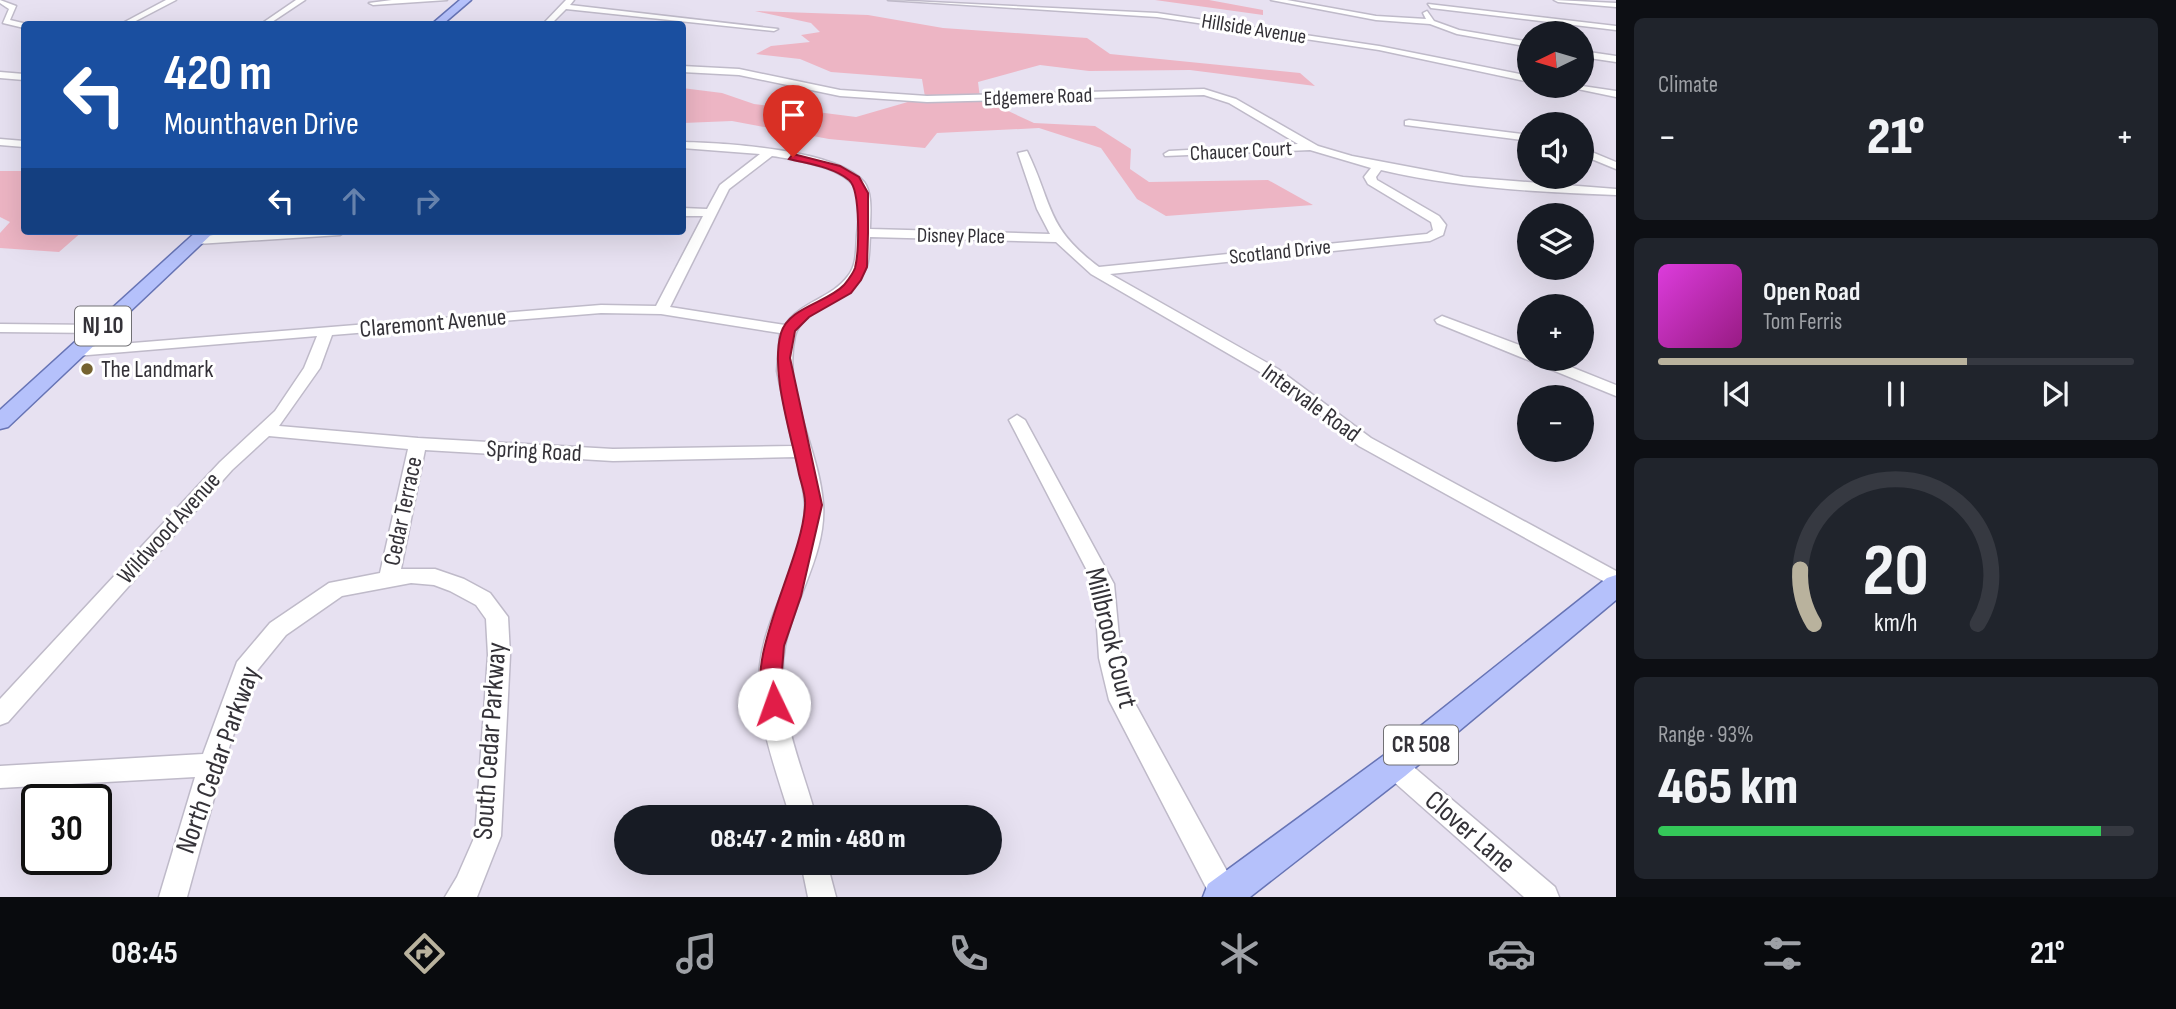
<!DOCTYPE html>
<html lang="en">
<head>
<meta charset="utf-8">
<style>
	:root { --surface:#171b24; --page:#20242c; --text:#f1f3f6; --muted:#9ea1a6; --line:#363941; --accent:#b9b29d }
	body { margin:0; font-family:"Sofia Sans Condensed",sans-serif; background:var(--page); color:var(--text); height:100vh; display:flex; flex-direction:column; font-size:26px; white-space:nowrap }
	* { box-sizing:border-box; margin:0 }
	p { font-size:23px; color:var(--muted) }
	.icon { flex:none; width:38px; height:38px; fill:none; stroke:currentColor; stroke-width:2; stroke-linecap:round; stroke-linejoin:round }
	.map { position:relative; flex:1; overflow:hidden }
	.drawer { display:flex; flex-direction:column; gap:18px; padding:18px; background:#0d0f14; width:560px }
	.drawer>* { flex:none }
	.banner { position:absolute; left:21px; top:21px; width:665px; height:214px; border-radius:7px; box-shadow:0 7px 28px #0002; background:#1a4fa0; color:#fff; overflow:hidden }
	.needle { width:46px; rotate:265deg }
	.fabs { position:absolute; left:1517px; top:21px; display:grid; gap:14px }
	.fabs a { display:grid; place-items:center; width:77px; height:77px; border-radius:50%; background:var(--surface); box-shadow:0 7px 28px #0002; font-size:35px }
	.speed { position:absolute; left:21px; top:784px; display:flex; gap:14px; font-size:35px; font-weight:700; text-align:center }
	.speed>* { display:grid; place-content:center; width:91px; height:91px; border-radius:50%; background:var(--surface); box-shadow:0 7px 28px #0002; line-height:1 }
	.speed .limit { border:4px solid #111; border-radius:10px; background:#fff; color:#111 }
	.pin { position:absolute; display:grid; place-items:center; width:60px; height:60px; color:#fff; margin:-72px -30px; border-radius:50% 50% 50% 0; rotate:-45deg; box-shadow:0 0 7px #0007 }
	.pin .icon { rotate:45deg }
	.me { position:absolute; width:77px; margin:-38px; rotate:357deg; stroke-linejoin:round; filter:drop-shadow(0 0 5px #0008) }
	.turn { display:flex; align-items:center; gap:24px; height:147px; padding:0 28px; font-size:32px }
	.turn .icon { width:91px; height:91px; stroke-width:2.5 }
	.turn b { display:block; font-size:49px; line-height:60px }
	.lanes { display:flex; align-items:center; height:66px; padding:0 28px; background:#0003; justify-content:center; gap:35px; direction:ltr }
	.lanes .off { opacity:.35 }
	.big { font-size:52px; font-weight:800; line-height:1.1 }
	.drawer .widget { flex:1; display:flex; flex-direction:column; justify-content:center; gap:10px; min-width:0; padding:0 24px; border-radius:10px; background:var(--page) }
	.drawer .dial { align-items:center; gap:0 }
	.dial svg { height:182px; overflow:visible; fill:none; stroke:var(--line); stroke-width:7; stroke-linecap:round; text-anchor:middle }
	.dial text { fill:var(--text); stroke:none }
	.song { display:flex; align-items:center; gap:21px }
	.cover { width:84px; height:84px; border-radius:10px; background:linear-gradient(135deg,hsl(300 70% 55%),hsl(310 70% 35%)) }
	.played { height:7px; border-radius:4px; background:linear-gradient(90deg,var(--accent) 65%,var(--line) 65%) }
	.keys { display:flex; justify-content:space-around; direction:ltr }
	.heat { display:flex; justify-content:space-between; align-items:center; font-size:38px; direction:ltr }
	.charge { height:10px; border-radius:5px; background:linear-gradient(90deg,#34c759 93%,var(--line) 0) }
	.trip { position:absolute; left:614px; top:805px; width:388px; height:70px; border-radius:35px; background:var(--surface); box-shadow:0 7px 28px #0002; font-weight:800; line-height:70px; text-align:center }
	.tabs { display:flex; height:112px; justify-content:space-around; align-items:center; background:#090b0e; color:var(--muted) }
	.tabs .icon { width:49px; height:49px }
	.tabs .active { color:var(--accent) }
	.tabs b { font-size:32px; color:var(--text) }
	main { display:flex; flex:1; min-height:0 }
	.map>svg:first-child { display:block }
</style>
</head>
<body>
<main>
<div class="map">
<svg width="1616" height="897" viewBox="0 0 1616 897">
	<rect width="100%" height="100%" fill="#e7e1f1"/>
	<path fill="#edb5c4" d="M1155,0H1209L1263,10V15Z
		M755,11L868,15L943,28L1087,38L1110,54L1300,73L1315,86L1190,70L1089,71L1040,65L978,82L980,98L1034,123L1095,126L1131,149L1130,169L1149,182L1268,180L1313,205L1166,216L1137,199L1101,148L1039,128L937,133L925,148L829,139L732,121L683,123L682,88L722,93L754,104L856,117L925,97L922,79L831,72L800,59L756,54L771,46L810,42L801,35L820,32L811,23Z
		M0,171H24V231H83L59,252L0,248V233L10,222L0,217Z"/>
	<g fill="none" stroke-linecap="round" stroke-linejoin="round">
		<defs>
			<path id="minor" d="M0,0L16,6L10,20L27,24L24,28L3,23L9,9L0,3Z
				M166,0H176L130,24H121Z
				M296,0H305L269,24H261Z
				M392,0H447L373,5L369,3Z
				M566,0H574L570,5L778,29L774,31L566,9L551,24H543Z
				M888,0L1157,13L1379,46L1530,76V82L1379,50L1157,17Z
				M1271,0H1287L1376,16L1426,19L1423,13L1427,11L1434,21L1459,30L1530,42V47L1457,34L1430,24L1376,20Z
				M1554,0L1616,3V7L1558,2Z
				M1428,4L1616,26V30L1431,8Z
				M1582,51L1616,56V62L1582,57Z
				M682,66L739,69L840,90L927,96L1204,89L1236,99L1318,146L1352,156L1463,177L1616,189V195C1538,192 1458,188 1381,170L1376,177L1377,180L1439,216L1446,225L1443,235L1430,241L1110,274L1278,369L1371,438L1616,571V588L1359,446L1279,383L1091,274L1056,242L870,237C869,247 870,260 866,268C853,300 801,309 795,336C782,393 819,447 823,503C827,553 794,599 785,646C774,706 801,762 816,817H790C776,769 754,716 760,665C766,610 806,561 805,505C804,489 800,472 796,457L613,461L425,450L401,569H435L464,579L490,593L508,617L510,655L501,836L477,897H445L457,877L475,836L488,655L486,619L476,605L450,591L434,585L411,583L342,596L286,635L255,673L223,765L187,897H159L195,777L0,788V766L203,754L237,662L270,623L329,583L380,573L408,449L269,436L232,470L8,722L0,725V699L220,462L275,411L304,368L317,336L76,356L68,351L71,348L601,305L656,306L703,216H682V208L707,209L720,185L760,154L682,148V142C725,143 836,149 864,182C873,194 870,215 870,229L1050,234L1037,209L1018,153L1027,151C1053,204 1045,227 1099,267L1427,234L1433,230L1431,222L1368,184L1364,177L1371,168L1310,150L1165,156L1164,154L1169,151L1298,144L1229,103L1204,95L927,102L840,96L739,75L682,72ZM772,156C793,159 844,167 855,188C862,200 858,223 857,235C856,249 857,265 848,276C832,298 800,302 785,325L670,307L729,189ZM601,313L661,314L780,333L777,371L793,446L613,449L418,438L279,426L320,368L332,335Z
				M0,72L24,74V80L0,78Z
				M1563,86H1582L1616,91V97Z
				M1409,120L1530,135V141L1405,125V121Z
				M0,139L24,141V147L0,145Z
				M1582,148L1616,162V169L1582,155Z
				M280,231H346L340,235L197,244L191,240L197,236Z
				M1442,316L1530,349V359H1551L1616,385V396L1437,323L1435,320Z
				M0,324L100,325L107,329L100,333L0,332Z
				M1017,415L1025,420L1114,584L1121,658L1132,698L1234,884L1237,897H1211L1109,700L1099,658L1094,584L1009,420Z
				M1394,755L1403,758L1555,887L1559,897H1524L1385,774L1382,766L1385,758Z
				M801,863H827L836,897H808Z"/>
			<path id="major" d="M460,0H471L443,24H432Z
				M197,231H215L8,427L0,429V410Z
				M1616,575V600L1405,776L1250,897H1203L1208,884L1383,756L1607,578Z"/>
		</defs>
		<use href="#minor" stroke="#bfbac9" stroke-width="3"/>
		<use href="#major" stroke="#6774b5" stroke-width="3"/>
		<use href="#minor" fill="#fff" fill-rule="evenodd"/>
		<use href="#major" fill="#b5c1fb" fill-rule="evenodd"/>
	</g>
	<path fill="#e11d48" stroke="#92132f" stroke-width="2" d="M793,154L840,166L859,177L868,193V233L867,267L861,280L851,293L809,317L795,331L790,358L822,505L801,596L784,646L781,682L784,704L781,710L774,713L766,710C741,659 803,562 805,505C806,495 801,483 799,474C791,433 770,372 781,333C789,307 827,303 844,285C848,280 853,274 855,268C859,252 861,190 849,180C833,167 809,164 789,159Z"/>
	<circle fill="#756230" stroke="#fff" stroke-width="2.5" cx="87" cy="369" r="7"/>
	<g text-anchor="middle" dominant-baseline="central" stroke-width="6" stroke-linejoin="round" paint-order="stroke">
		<g font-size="21" fill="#343238" stroke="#fff">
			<text transform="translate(1254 29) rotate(9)">Hillside Avenue</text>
			<text transform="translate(1038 97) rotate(-2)">Edgemere Road</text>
			<text transform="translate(1241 151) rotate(-3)">Chaucer Court</text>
			<text transform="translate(961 236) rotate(1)">Disney Place</text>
			<text transform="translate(1280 252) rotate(-6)">Scotland Drive</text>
		</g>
		<g fill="#fff" stroke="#717074" stroke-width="2">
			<rect x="75" y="306.5" width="56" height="39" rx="5"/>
			<rect x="1384" y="725.5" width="74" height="39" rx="5"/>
		</g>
		<g font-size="23" font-weight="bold" fill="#343238">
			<text x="103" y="326">NJ 10</text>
			<text x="1421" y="745">CR 508</text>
		</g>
		<g font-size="24" fill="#343238" stroke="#fff">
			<text transform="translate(433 323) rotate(-5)">Claremont Avenue</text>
			<text transform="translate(1311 403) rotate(36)">Intervale Road</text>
			<text transform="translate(534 451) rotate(3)">Spring Road</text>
			<text transform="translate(403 511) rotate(-78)">Cedar Terrace</text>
			<text transform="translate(169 528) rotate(-48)">Wildwood Avenue</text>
		</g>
		<g font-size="24" fill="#343238" stroke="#fff" text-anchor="start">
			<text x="101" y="369">The Landmark</text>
		</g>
		<g font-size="28" fill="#343238" stroke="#fff">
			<text transform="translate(1111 638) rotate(76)">Millbrook Court</text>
			<text transform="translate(490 741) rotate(-86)">South Cedar Parkway</text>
			<text transform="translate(218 760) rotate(-70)">North Cedar Parkway</text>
			<text transform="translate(1470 832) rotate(41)">Clover Lane</text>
		</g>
	</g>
</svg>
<div class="fabs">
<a><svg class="needle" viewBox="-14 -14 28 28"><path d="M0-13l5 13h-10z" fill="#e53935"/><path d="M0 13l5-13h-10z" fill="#9ea1a6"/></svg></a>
<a><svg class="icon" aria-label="sound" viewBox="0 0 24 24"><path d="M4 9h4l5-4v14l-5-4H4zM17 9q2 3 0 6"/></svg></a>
<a><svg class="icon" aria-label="layers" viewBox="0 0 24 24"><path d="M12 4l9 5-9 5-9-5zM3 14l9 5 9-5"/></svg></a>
<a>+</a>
<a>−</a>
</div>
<div class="speed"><div class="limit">30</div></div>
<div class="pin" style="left:793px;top:157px;background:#d93025"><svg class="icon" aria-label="arrive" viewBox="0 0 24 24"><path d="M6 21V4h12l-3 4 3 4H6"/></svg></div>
<svg class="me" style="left:774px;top:704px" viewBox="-20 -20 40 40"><circle r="19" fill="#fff"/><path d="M0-13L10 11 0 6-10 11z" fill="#e11d48"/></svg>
<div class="trip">08:47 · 2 min · 480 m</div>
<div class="banner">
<div class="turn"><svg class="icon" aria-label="left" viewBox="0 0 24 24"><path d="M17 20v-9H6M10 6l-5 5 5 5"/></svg><div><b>420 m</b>Mounthaven Drive</div></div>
<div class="lanes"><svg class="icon" aria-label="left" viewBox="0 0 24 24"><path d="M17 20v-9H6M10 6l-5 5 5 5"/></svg><svg class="icon off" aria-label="ahead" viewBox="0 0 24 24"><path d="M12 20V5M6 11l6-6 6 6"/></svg><svg class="icon off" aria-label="right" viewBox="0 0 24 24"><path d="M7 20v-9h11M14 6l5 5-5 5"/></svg></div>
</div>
</div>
<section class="drawer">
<div class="widget"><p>Climate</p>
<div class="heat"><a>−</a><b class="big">21°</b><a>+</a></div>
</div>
<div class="widget">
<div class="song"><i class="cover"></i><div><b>Open Road</b><p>Tom Ferris</p></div></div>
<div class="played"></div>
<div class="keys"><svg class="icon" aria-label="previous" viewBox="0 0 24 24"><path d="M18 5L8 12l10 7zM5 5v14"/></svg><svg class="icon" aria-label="pause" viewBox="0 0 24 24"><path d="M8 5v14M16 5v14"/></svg><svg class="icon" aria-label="next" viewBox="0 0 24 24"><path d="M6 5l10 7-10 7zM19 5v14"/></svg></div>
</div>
<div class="widget dial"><svg viewBox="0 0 100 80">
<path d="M14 69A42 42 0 1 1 86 69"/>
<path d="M14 69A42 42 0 0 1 8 45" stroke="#b9b29d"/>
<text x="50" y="56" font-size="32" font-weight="700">20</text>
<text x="50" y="72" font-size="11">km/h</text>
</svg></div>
<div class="widget"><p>Range · 93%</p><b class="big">465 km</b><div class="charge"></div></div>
</section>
</main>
<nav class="tabs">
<b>08:45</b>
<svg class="icon active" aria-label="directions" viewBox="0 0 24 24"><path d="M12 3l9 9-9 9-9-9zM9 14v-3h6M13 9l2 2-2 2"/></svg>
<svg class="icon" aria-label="music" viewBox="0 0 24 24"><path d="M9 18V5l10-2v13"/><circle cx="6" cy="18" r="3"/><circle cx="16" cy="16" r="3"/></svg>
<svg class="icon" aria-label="phone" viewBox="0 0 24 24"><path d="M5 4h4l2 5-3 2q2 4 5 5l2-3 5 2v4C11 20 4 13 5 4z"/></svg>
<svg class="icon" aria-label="climate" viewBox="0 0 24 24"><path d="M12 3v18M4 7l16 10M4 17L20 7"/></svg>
<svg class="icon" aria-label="car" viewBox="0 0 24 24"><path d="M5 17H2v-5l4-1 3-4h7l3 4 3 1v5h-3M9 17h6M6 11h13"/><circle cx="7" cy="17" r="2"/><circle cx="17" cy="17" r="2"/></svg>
<svg class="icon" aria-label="filters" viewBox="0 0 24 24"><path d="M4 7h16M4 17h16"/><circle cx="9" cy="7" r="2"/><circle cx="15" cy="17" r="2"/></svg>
<b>21°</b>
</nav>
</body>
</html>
